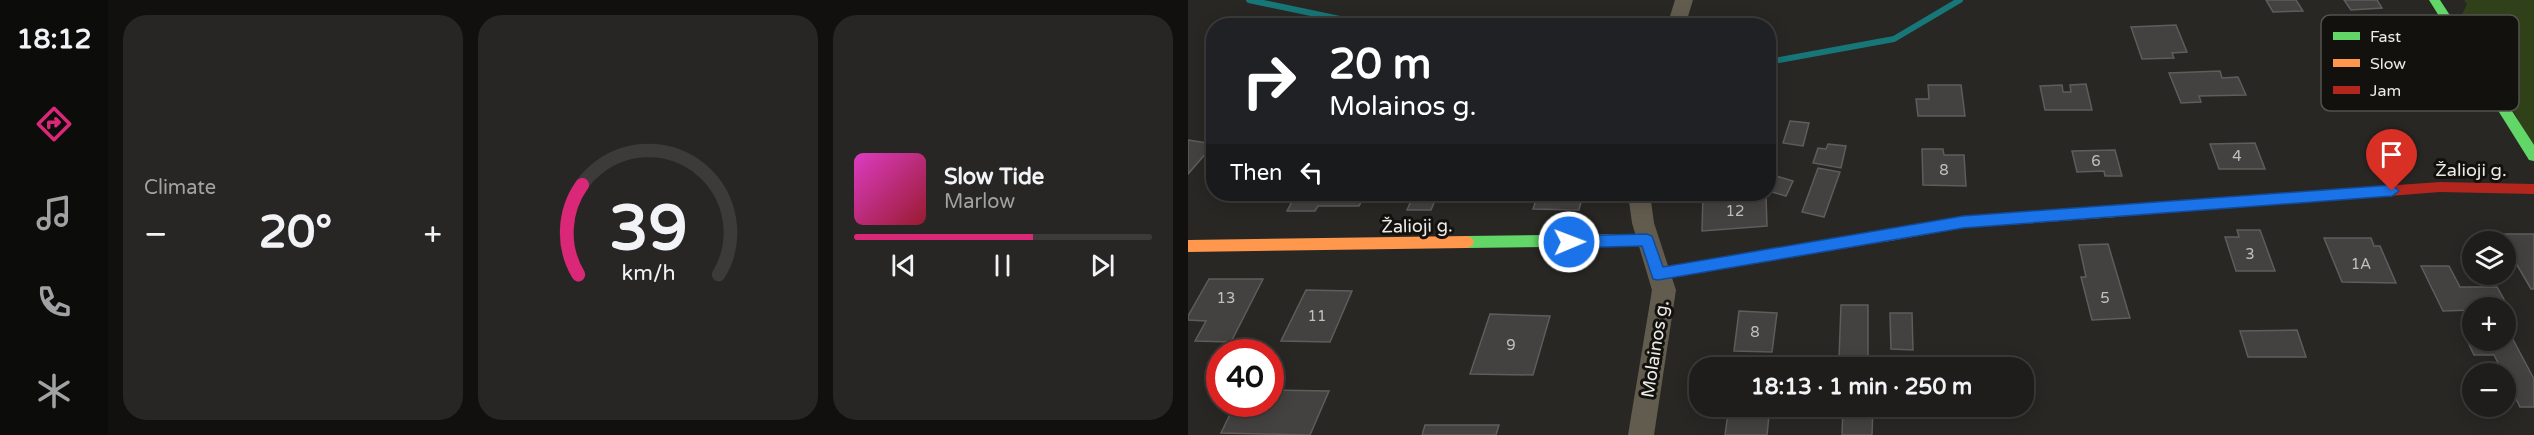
<!DOCTYPE html>
<html lang="en">
<head>
<meta charset="utf-8">
<style>
	:root { --surface:#1f1d1b; --page:#272624; --text:#f1f3f6; --muted:#a1a2a3; --line:#3c3b3a; --accent:#db2777 }
	body { margin:0; font-family:"Varela Round",sans-serif; background:var(--page); color:var(--text); height:100vh; display:flex; flex-direction:column; font-size:22px; white-space:nowrap }
	* { box-sizing:border-box; margin:0 }
	p { font-size:20px; color:var(--muted) }
	.icon { flex:none; width:33px; height:33px; fill:none; stroke:currentColor; stroke-width:2; stroke-linecap:round; stroke-linejoin:round }
	.map { position:relative; flex:1; overflow:hidden }
	.panel { display:flex; flex-direction:column; gap:15px; padding:15px; background:#11100f; width:1080px }
	.panel>* { flex:none }
	.hud { position:absolute; left:18px; top:18px; width:570px; height:183px; border-radius:24px; box-shadow:0 3px 15px #0003,0 0 0 2px var(--line); background:#202124; color:#fff; overflow:hidden }
	.fabs { position:absolute; left:1274px; top:231px; display:grid; gap:12px }
	.fabs a { display:grid; place-items:center; width:54px; height:54px; border-radius:50%; background:var(--surface); box-shadow:0 3px 15px #0003,0 0 0 2px var(--line); font-size:30px }
	.speed { position:absolute; left:18px; top:339px; display:flex; gap:12px; font-size:30px; font-weight:700; text-align:center }
	.speed>* { display:grid; place-content:center; width:78px; height:78px; border-radius:50%; background:var(--surface); box-shadow:0 3px 15px #0003,0 0 0 2px var(--line); line-height:1 }
	.speed .limit { border:9px solid #d22; background:#fff; color:#111 }
	.pin { position:absolute; display:grid; place-items:center; width:51px; height:51px; color:#fff; margin:-62px -26px; border-radius:50% 50% 50% 0; rotate:-45deg; box-shadow:0 0 6px #0007 }
	.pin .icon { rotate:45deg }
	.me { position:absolute; width:66px; margin:-33px; rotate:89deg; stroke-linejoin:round; filter:drop-shadow(0 0 4px #0008) }
	.turn { display:flex; align-items:center; gap:21px; height:126px; padding:0 24px; font-size:27px }
	.turn .icon { width:78px; height:78px; stroke-width:2.5 }
	.turn b { display:block; font-size:42px; line-height:51px }
	.then { display:flex; align-items:center; height:57px; padding:0 24px; background:#0003; gap:12px; font-size:22px }
	.big { font-size:45px; font-weight:800; line-height:1.1 }
	.panel .card { flex:1; display:flex; flex-direction:column; justify-content:center; gap:9px; min-width:0; padding:0 21px; border-radius:24px; background:var(--page) }
	.panel .dial { align-items:center; gap:0 }
	.dial svg { height:156px; overflow:visible; fill:none; stroke:var(--line); stroke-width:7; stroke-linecap:round; text-anchor:middle }
	.dial text { fill:var(--text); stroke:none }
	.song { display:flex; align-items:center; gap:18px }
	.cover { width:72px; height:72px; border-radius:9px; background:linear-gradient(135deg,hsl(310 70% 55%),hsl(350 70% 35%)) }
	.played { height:6px; border-radius:3px; background:linear-gradient(90deg,var(--accent) 60%,var(--line) 60%) }
	.keys { display:flex; justify-content:space-around; direction:ltr }
	.heat { display:flex; justify-content:space-between; align-items:center; font-size:33px; direction:ltr }
	.panel .tiles { flex:1; display:grid; gap:15px; grid-template-columns:repeat(3,1fr) }
	.trip { position:absolute; left:501px; top:357px; width:345px; height:60px; border-radius:24px; background:var(--surface); box-shadow:0 3px 15px #0003,0 0 0 2px var(--line); font-weight:800; line-height:60px; text-align:center }
	main { display:flex; flex:1; min-height:0 }
	.tabs { display:flex; flex-direction:column; width:108px; justify-content:space-around; align-items:center; background:#0c0c0b; color:var(--muted) }
	.tabs .icon { width:42px; height:42px }
	.tabs .active { color:var(--accent) }
	.tabs b { font-size:27px; color:var(--text) }
	.map>svg:first-child { display:block }
</style>
</head>
<body>
<main>
<nav class="tabs">
<b>18:12</b>
<svg class="icon active" aria-label="directions" viewBox="0 0 24 24"><path d="M12 3l9 9-9 9-9-9zM9 14v-3h6M13 9l2 2-2 2"/></svg>
<svg class="icon" aria-label="music" viewBox="0 0 24 24"><path d="M9 18V5l10-2v13"/><circle cx="6" cy="18" r="3"/><circle cx="16" cy="16" r="3"/></svg>
<svg class="icon" aria-label="phone" viewBox="0 0 24 24"><path d="M5 4h4l2 5-3 2q2 4 5 5l2-3 5 2v4C11 20 4 13 5 4z"/></svg>
<svg class="icon" aria-label="climate" viewBox="0 0 24 24"><path d="M12 3v18M4 7l16 10M4 17L20 7"/></svg>
</nav>
<section class="panel">
<div class="tiles">
<div class="card"><p>Climate</p>
<div class="heat"><a>−</a><b class="big">20°</b><a>+</a></div>
</div>
<div class="card dial"><svg viewBox="0 0 100 80">
<path d="M14 69A42 42 0 1 1 86 69"/>
<path d="M14 69A42 42 0 0 1 16 23" stroke="#db2777"/>
<text x="50" y="56" font-size="32" font-weight="700">39</text>
<text x="50" y="72" font-size="11">km/h</text>
</svg></div>
<div class="card">
<div class="song"><i class="cover"></i><div><b>Slow Tide</b><p>Marlow</p></div></div>
<div class="played"></div>
<div class="keys"><svg class="icon" aria-label="previous" viewBox="0 0 24 24"><path d="M18 5L8 12l10 7zM5 5v14"/></svg><svg class="icon" aria-label="pause" viewBox="0 0 24 24"><path d="M8 5v14M16 5v14"/></svg><svg class="icon" aria-label="next" viewBox="0 0 24 24"><path d="M6 5l10 7-10 7zM19 5v14"/></svg></div>
</div>
</div>
</section>
<div class="map">
<svg width="1346" height="435" viewBox="0 0 1346 435">
	<rect width="100%" height="100%" fill="#292724"/>
	<path fill="#304019" d="M1276,0H1346V150L1274,15L1279,4Z"/>
	<g fill="none" stroke-linecap="round" stroke-linejoin="round">
		<path stroke="#177678" stroke-width="6" d="M61,0L185,26
			M580,62L706,39L772,0"/>
	</g>
	<path fill="#444241" stroke="#5e5c5c" stroke-width="1.5" d="M1078,0H1108L1115,11L1085,12Z
		M1156,0H1189L1194,8L1163,10Z
		M988,25L999,52L984,53L986,58L954,59L943,27Z
		M1032,71L1034,78L1050,77L1058,95L1011,96L1013,102L993,103L981,73Z
		M898,84L904,110H857L852,86L874,85L875,92H883L882,85Z
		M740,85H773L777,116H730L728,99H741Z
		M602,121L621,123L615,146L595,143Z
		M0,140L26,144L0,174Z
		M1067,143L1077,169H1031L1022,144Z
		M640,144L658,146L653,168L625,163L630,148L638,149Z
		M734,149H755L756,155H776L778,186L735,185Z
		M927,150L934,176H917L916,171L889,172L884,151Z
		M630,168L652,172L636,217L614,212Z
		M585,175L605,181L598,196L580,191Z
		M108,194H177L171,206H130L127,211H99Z
		M226,194H278L276,198H248L243,210H219Z
		M350,194H395L391,210L345,209Z
		M515,194L578,196L579,226L514,231Z
		M1049,230H1072L1087,271H1048L1037,237H1051Z
		M1311,234H1346V289H1343Z
		M1136,238H1183L1186,246H1192L1208,283L1154,282Z
		M920,244L942,318L904,320L893,277H898L891,245Z
		M1233,266H1261L1272,287H1309L1322,310L1284,308V310L1255,311Z
		M21,279H75L43,342L7,341L18,321L0,320V316Z
		M118,290L164,291L142,342L93,341Z
		M653,305H680V358H651Z
		M551,311L589,313L584,352L546,351Z
		M702,313H724L725,350L703,349Z
		M302,314L362,316L345,375L282,374Z
		M1109,330L1118,357H1060L1052,331Z
		M1276,334H1284V340H1317V334H1322L1346,379V407H1332L1306,355H1286Z
		M82,390L141,391L122,435L33,433L47,404H82Z
		M541,406H582L579,435H537Z
		M655,406H685L684,435H654Z
		M237,425H311L308,435H234Z"/>
	<g fill="none" stroke-linecap="round" stroke-linejoin="round">
		<path fill="#625c4e" fill-rule="evenodd" d="M487,0H505L497,26H479Z
			M440,194H462L466,223L488,290L466,435H440L464,290L444,223Z"/>
		<path fill="#63d668" fill-rule="evenodd" d="M1241,0H1252L1346,145V161L1341,160Z
			M459,234L464,236L466,240L464,244L459,246L279,248L274,246L272,242L274,238L279,236Z"/>
		<path fill="#ff974d" fill-rule="evenodd" d="M928,205L933,207L935,211L933,215L928,217L775,228L696,242L691,240L689,236L691,232L696,230L775,216Z
			M279,236L284,238L286,242L284,246L279,248L0,252V240Z"/>
		<path fill="#b3261e" fill-rule="evenodd" d="M1252,182L1346,184V194L1252,192L928,217L923,215L921,211L923,207L928,205Z
			M696,230L701,232L703,236L701,240L696,242L470,280L465,278L463,274L465,270L470,268Z"/>
	</g>
	<path fill="#1a73e8" stroke="#114b97" stroke-width="1.5" d="M1204,185L1211,191L1204,196L775,228L470,280L465,279L454,246L381,248L374,242L381,236L459,234L464,236L475,267L775,216Z"/>
	<g text-anchor="middle" dominant-baseline="central" stroke-width="6" stroke-linejoin="round" paint-order="stroke">
		<g font-size="15" fill="#c2c0bd">
			<text x="1049" y="156">4</text>
			<text x="908" y="161">6</text>
			<text x="756" y="170">8</text>
			<text x="547" y="211">12</text>
			<text x="1062" y="254">3</text>
			<text x="1173" y="264">1A</text>
			<text x="38" y="298">13</text>
			<text x="917" y="298">5</text>
			<text x="129" y="316">11</text>
			<text x="567" y="332">8</text>
			<text x="323" y="345">9</text>
		</g>
		<g font-size="18" fill="#eceae6" stroke="#12110e">
			<text x="1283" y="170">Žalioji g.</text>
			<text transform="translate(229 226) rotate(-1)">Žalioji g.</text>
			<text transform="translate(467 349) rotate(-81)">Molainos g.</text>
		</g>
	</g>
	<rect x="1133" y="15" width="198" height="96" rx="9" fill="#12110e" stroke="#53524f" stroke-width="1.5"/>
	<rect x="1145" y="32" width="27" height="8" fill="#63d668"/>
	<rect x="1145" y="59" width="27" height="8" fill="#ff974d"/>
	<rect x="1145" y="86" width="27" height="8" fill="#b3261e"/>
	<g font-size="16" fill="#eceae6">
		<text x="1182" y="42">Fast</text>
		<text x="1182" y="69">Slow</text>
		<text x="1182" y="96">Jam</text>
	</g>
</svg>
<div class="fabs">
<a><svg class="icon" aria-label="layers" viewBox="0 0 24 24"><path d="M12 4l9 5-9 5-9-5zM3 14l9 5 9-5"/></svg></a>
<a>+</a>
<a>−</a>
</div>
<div class="speed"><div class="limit">40</div></div>
<div class="pin" style="left:1204px;top:191px;background:#d93025"><svg class="icon" aria-label="arrive" viewBox="0 0 24 24"><path d="M6 21V4h12l-3 4 3 4H6"/></svg></div>
<svg class="me" style="left:381px;top:242px" viewBox="-20 -20 40 40"><circle r="17" fill="#1a73e8" stroke="#fff" stroke-width="3"/><path d="M0-11L8 9 0 5-8 9z" fill="#fff"/></svg>
<div class="trip">18:13 · 1 min · 250 m</div>
<div class="hud">
<div class="turn"><svg class="icon" aria-label="right" viewBox="0 0 24 24"><path d="M7 20v-9h11M14 6l5 5-5 5"/></svg><div><b>20 m</b>Molainos g.</div></div>
<div class="then">Then<svg class="icon" aria-label="left" viewBox="0 0 24 24"><path d="M17 20v-9H6M10 6l-5 5 5 5"/></svg></div>
</div>
</div>
</main>
</body>
</html>
